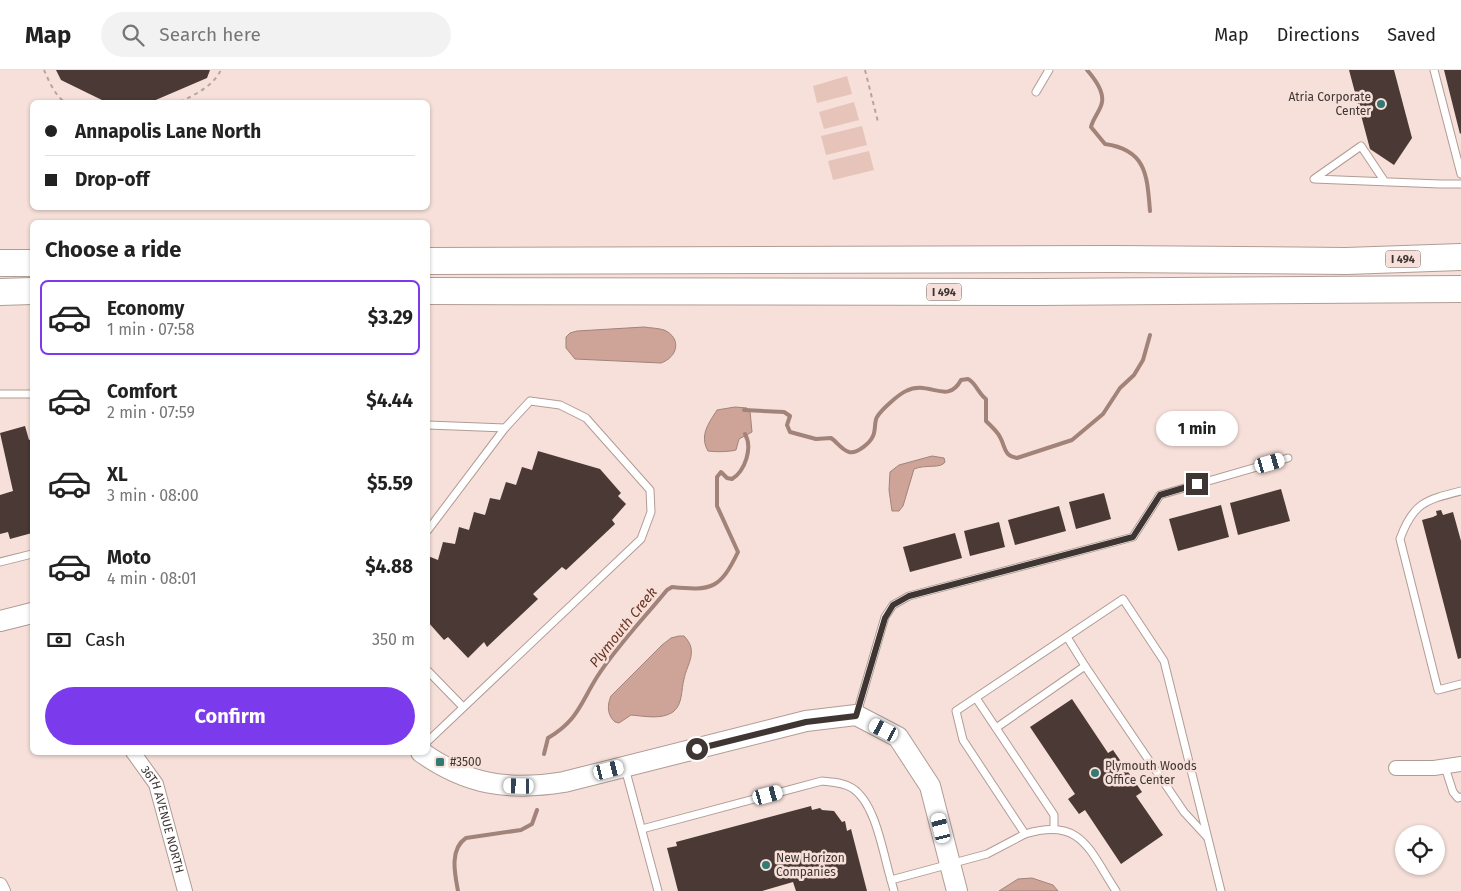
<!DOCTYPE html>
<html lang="en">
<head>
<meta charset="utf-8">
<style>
	:root { --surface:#fff; --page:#f2f2f2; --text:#222; --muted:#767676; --line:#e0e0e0; --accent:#7c3aed }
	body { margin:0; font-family:"Fira Sans",sans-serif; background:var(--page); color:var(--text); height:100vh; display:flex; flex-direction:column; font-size:19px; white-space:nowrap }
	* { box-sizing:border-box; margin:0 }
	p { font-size:16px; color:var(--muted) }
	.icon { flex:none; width:28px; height:28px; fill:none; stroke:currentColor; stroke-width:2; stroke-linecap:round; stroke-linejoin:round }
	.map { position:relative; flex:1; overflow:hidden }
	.side { position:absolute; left:30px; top:150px; width:400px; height:535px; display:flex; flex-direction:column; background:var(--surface); border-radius:8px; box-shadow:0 1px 4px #0004 }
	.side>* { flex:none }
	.guide { position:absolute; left:30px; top:30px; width:400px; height:110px; border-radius:8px; box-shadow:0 1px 4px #0004; display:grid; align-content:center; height:110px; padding:0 15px; background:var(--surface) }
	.buttons { position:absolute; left:1395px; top:755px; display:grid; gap:10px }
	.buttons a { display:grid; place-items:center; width:50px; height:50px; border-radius:50%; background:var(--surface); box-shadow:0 1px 4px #0004; font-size:25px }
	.end { position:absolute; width:22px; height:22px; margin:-11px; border:6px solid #3f3634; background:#fff; box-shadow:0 0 0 2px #fff }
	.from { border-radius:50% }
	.bubble { position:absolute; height:35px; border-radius:18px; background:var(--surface); box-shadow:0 1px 4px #0004; font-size:16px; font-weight:700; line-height:35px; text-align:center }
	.car { position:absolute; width:15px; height:30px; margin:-15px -8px; border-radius:6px; box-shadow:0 0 4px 1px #0007; background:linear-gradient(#fff 24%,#345 0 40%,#fff 0 76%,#345 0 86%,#fff 0) }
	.guide b { display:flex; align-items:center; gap:18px; height:48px; font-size:19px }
	.guide b+b { border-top:1px solid var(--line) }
	.guide i { width:12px; height:12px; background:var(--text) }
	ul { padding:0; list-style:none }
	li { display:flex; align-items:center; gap:15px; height:75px; margin:0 10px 8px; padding:0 5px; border:2px solid transparent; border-radius:8px }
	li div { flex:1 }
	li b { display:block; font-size:19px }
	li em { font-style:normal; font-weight:700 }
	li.current { border-color:var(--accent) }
	li>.icon { width:45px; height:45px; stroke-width:1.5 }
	h2 { padding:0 15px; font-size:22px; line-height:60px }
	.pay { display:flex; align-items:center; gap:12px; height:55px; padding:0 15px; font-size:19px }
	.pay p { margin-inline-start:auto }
	.cta { display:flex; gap:10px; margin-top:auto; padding:10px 15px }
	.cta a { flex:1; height:58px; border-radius:30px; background:var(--accent); color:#fff; font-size:20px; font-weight:700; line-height:58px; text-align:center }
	header { display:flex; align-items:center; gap:30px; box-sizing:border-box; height:70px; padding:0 25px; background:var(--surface); border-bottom:1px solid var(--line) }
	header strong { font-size:24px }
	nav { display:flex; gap:28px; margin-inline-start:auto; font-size:18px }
	.search { width:350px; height:45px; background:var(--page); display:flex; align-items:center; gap:12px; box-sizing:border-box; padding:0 18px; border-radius:28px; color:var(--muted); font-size:19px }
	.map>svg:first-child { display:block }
</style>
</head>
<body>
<header>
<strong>Map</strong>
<div class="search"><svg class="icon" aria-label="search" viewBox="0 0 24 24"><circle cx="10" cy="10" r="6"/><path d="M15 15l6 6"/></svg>Search here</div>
<nav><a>Map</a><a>Directions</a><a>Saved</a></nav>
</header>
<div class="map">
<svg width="1461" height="821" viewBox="0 0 1461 821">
	<rect width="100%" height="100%" fill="#f6e0d9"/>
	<g fill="#e6c4ba">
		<polygon points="847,6 852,24 817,33 813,16"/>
		<polygon points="854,32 859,50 824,59 819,42"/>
		<polygon points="862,56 867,75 826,85 821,66"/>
		<polygon points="869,81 874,100 833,110 828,91"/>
	</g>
	<g fill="#cda497" stroke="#a28379">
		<path d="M644,257C650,258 658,258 664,260C682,268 678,287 661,293L575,289L566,278V267L570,263L577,261Z"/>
		<path d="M735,337L747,338L750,341L752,362L739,369L736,380C729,382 714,382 708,381C699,365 709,353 717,340Z"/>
		<path d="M932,386L944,388L945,392C941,399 926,394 914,399L903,436L899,441H892L889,420L890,402L899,395Z"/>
		<path d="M679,566H684C699,581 687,594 684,609C681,620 683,634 673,642C661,650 644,646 631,645L619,653L615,652C607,645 607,635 611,626L662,575L671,568Z"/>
		<polygon points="1032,808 1053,815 1058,821 999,821 1018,809"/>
	</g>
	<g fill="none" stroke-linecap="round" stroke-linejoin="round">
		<g stroke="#a28379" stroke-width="4">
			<path d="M1087,0C1094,8 1104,21 1102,32C1101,40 1093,48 1091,57L1105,74C1147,80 1147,106 1150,141"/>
			<path d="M744,340L784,342L790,346L787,355L790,362L816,369L831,368C837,372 842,380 849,382C857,384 870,373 873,366C876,360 874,352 877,347C881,340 899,324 906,321C929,309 947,336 961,310L968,309C976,313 978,323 986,329V351C991,356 997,361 1000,367C1006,378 1003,385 1017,388L1072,370L1103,344L1120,318L1134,305L1143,290L1150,265"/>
			<path d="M544,684L548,668C578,650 580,634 597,607C616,577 645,547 667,520L672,517C712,521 720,519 738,482L717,436V407L721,402L727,408L732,409C745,401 753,378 745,364"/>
			<path d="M458,821C455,805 449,779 466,768L521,760L532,754L537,740"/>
		</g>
	</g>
	<g fill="#4a3934">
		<polygon points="56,0 210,0 207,8 151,32 106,32 61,10"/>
		<polygon points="1349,0 1394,0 1412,68 1394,95 1370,79"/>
		<polygon points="1444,0 1461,0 1461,63 1460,64"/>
		<polygon points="25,356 29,370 32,369 32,463 10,469 8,462 0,464 0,425 13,421 0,363"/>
		<polygon points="538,381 600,399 621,423 618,426 626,434 612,450 615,454 566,500 562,497 533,524 538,529 487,577 484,572 468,588 448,567 444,570 428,552 428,486 438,490 443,472 455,474 459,457 469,460 474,442 485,445 490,428 500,430 506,412 516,415 522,397 532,400"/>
		<polygon points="1281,419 1290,451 1238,465 1230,433"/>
		<polygon points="1104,423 1111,449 1076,459 1069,432"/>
		<polygon points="1221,435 1229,467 1178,481 1169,449"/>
		<polygon points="1059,436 1066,461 1015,475 1008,450"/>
		<polygon points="1441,440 1443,445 1453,442 1461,471 1461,588 1458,589 1422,450 1433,447 1437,445 1436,441"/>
		<polygon points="999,452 1005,477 970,486 964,461"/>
		<polygon points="955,463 962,488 910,502 903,477"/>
		<polygon points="1072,629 1108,683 1113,680 1142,722 1136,726 1163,765 1121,794 1085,740 1079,744 1068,729 1075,724 1030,657"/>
		<polygon points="811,736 812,740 820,738 822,740 834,741 842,752 845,751 847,761 851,759 867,821 796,821 793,812 762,821 678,821 667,778 677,776 676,772"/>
	</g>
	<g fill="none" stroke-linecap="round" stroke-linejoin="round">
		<defs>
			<g id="lane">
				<polyline points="1434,0 1461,104"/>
				<polyline points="1036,22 1049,0"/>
				<polyline points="1385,112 1361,76 1314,109 1440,114 1461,114"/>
				<polyline points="0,324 32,324"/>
				<polyline points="428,355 505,358 530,331 560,335 586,348 650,420 651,442 641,469 428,671"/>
				<path d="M1461,421C1425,430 1413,433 1400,469L1438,620L1461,614"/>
				<polyline points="428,460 505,358"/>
				<polyline points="0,492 32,484"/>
				<polyline points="1085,596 1184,742 1207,767"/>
				<polyline points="428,601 463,637"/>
				<polyline points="976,628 1054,745 1054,759"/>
				<polyline points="857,643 885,547 893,535 909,526 1133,467 1160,425 1288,388"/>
				<polyline points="996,658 1085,596 1067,567"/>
				<polyline points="1445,697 1453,722 1458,728 1461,727"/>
				<polyline points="625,698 658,821"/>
				<path d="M642,759L822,711C832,712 843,712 852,718C876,733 883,784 891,810"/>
				<path d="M1025,764C1082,747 1089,780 1116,821"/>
				<polyline points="894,821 891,810 987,784 1025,764 963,670 956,641 1123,529 1164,591 1221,821"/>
			</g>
			<g id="street">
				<path id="s1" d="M133,682L156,714L185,821"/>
				<polyline points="1396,698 1434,698 1461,694"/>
				<polyline points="0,815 3,821"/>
			</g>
			<g id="secondary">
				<polyline points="0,551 32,543"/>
				<path d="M421,682C467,715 509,721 564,712L806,651L856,645L898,667L930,716L957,821"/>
			</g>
			<g id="highway">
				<polyline points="428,191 1114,189 1346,191 1461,187"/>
				<polyline points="0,193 32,193"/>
				<polyline points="428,221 1039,222 1461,219"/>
				<polyline points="0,222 32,221"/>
			</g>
		</defs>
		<use href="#lane" stroke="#b19c95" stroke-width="9"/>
		<use href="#street" stroke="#b19c95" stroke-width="16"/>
		<use href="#secondary" stroke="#b19c95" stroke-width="22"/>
		<use href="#highway" stroke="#b19c95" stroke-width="28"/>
		<g stroke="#b5a49f" stroke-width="2" stroke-dasharray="4 4" stroke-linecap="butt">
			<path d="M44,0C49,11 55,26 65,32"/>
			<polyline points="865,0 878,52"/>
			<path d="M180,32C196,24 212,17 221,0"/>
		</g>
		<use href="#lane" stroke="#fff" stroke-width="7"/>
		<use href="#street" stroke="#fff" stroke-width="14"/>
		<use href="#secondary" stroke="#fff" stroke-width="20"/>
		<use href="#highway" stroke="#fff" stroke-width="26"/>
	</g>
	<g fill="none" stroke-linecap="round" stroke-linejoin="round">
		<polyline stroke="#3f3634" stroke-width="6" points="697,679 806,652 856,646 885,548 893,535 909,526 1133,467 1160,425 1197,414"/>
	</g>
	<g fill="#327a74" stroke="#f6e0d9" stroke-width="2">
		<circle cx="1381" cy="34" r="5"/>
		<rect x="435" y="687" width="10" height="10" rx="2.5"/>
		<circle cx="1095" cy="703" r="5"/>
		<circle cx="766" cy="795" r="5"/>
	</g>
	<g text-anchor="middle" stroke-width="5" stroke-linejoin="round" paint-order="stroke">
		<g fill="#f6e0d9" stroke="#766966" stroke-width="1">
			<rect x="1385.5" y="180.5" width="35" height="17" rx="4"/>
			<rect x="926.5" y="213.5" width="35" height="17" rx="4"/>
		</g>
		<g font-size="11" font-weight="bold" fill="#3f3634">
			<text x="1403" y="193">I 494</text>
			<text x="944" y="226">I 494</text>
		</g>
		<g font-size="12" fill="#3f3634" stroke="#f6e0d9" text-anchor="start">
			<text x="1371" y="31" text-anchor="end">Atria Corporate<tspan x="1371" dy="14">Center</tspan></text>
			<text x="450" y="696">#3500</text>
			<text x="1105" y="700">Plymouth Woods<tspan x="1105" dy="14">Office Center</tspan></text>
			<text x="776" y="792">New Horizon<tspan x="776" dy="14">Companies</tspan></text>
		</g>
		<g font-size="12" fill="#3f3634" stroke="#f6e0d9">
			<text dy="4" stroke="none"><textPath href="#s1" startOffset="75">36TH AVENUE NORTH</textPath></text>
		</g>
		<g font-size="14" font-style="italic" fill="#6a3423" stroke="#f6e0d9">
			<text transform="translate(623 557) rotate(-51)" y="5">Plymouth Creek</text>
		</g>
	</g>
</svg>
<div class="buttons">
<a><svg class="icon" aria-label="locate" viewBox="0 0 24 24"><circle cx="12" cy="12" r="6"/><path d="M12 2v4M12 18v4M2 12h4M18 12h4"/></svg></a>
</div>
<i class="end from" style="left:697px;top:679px"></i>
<i class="end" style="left:1197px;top:414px"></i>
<div class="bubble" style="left:1156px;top:341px;width:82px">1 min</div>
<i class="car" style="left:1270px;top:393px;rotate:74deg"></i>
<i class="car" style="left:884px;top:660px;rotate:297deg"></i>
<i class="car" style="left:609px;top:700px;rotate:76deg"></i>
<i class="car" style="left:519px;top:716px;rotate:271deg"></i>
<i class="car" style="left:768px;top:725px;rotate:75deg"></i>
<i class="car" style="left:941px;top:758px;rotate:346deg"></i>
<div class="guide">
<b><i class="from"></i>Annapolis Lane North</b>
<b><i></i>Drop-off</b>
</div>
<section class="side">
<h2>Choose a ride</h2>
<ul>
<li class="current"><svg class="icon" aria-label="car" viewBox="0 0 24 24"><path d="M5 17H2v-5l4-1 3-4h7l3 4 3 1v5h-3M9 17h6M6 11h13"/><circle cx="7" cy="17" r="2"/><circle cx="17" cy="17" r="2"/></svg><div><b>Economy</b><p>1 min · 07:58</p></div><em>$3.29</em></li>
<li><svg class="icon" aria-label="car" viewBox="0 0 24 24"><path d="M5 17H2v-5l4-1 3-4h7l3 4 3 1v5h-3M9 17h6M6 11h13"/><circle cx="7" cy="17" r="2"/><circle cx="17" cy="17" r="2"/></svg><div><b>Comfort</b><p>2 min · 07:59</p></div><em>$4.44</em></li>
<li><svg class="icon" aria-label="car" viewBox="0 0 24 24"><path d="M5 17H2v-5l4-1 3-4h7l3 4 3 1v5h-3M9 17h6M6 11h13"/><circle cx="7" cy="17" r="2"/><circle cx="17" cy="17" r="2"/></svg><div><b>XL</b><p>3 min · 08:00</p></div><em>$5.59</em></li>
<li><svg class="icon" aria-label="car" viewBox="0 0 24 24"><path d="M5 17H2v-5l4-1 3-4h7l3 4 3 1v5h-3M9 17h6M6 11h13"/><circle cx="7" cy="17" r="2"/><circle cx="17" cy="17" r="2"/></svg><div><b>Moto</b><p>4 min · 08:01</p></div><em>$4.88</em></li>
</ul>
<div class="pay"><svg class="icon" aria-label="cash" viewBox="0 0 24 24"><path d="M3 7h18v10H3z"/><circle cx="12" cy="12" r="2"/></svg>Cash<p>350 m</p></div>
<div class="cta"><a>Confirm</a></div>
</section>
</div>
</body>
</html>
